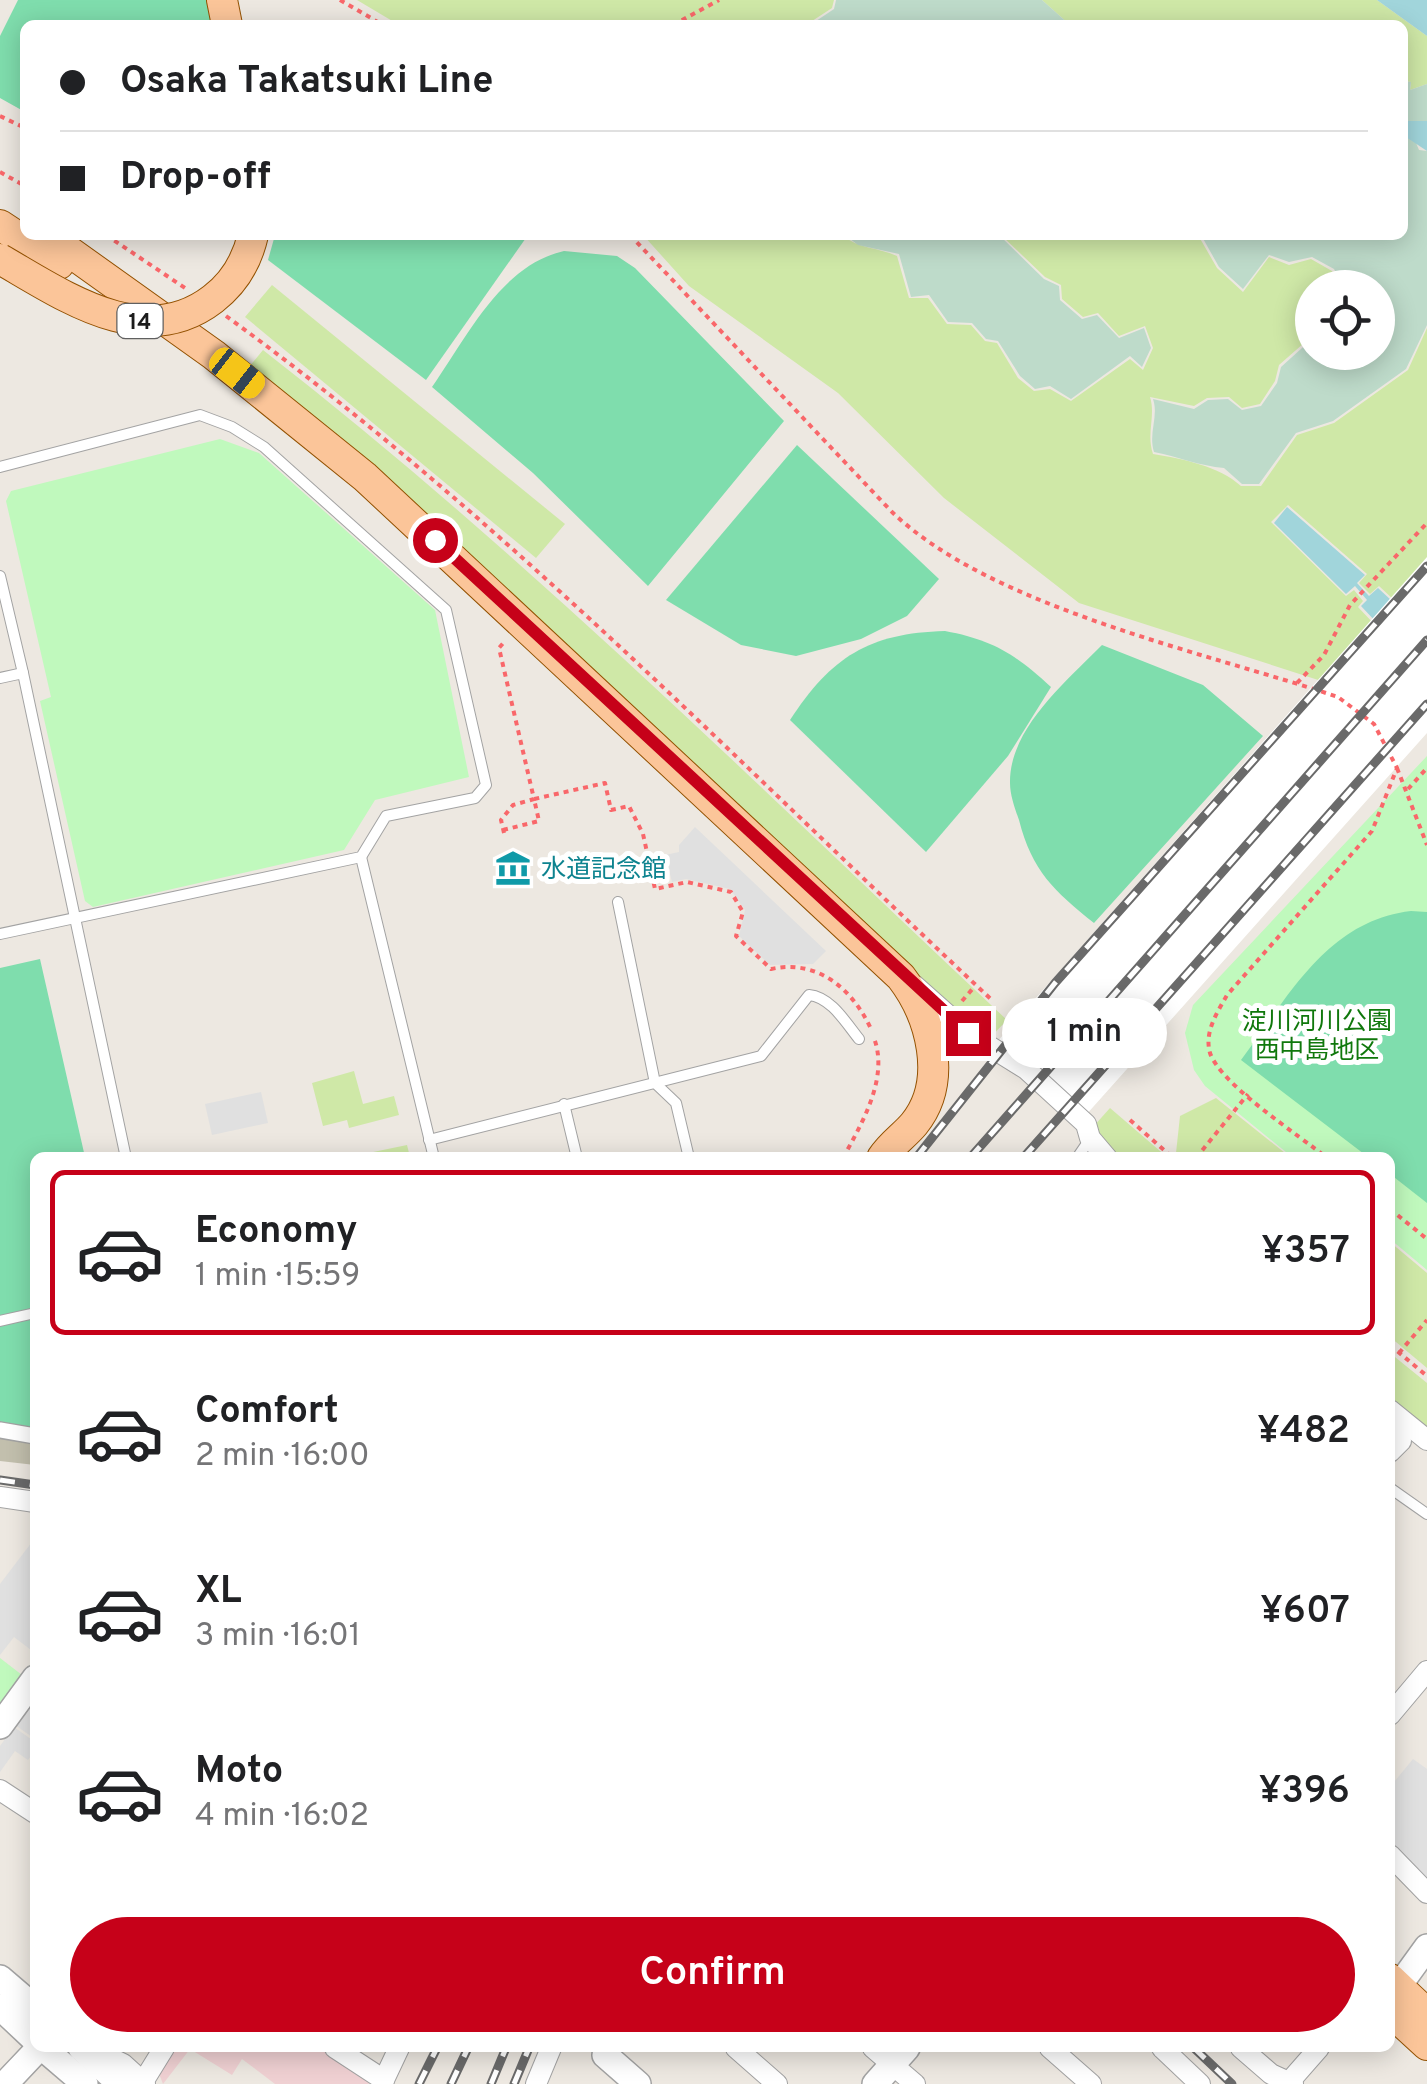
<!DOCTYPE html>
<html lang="en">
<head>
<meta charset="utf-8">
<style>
	:root { --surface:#fff; --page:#f2f2f2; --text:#202124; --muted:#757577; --line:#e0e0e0; --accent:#c60119 }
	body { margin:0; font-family:Overpass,"Noto Sans JP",sans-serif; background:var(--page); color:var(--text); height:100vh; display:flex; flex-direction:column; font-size:38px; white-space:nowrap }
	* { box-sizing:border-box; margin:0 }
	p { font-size:32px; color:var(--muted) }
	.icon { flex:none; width:55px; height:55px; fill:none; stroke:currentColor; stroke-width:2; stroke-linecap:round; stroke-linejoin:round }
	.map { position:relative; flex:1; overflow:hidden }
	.side { position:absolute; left:30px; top:1152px; width:1365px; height:900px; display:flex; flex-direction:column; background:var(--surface); border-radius:15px; box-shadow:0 5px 25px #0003 }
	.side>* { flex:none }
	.banner { position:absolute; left:20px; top:20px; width:1388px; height:220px; border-radius:15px; box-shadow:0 5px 25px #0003; display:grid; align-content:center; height:220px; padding:0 40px; background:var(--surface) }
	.buttons { position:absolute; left:1295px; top:270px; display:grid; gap:20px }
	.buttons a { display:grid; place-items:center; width:100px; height:100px; border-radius:50%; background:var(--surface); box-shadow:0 5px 25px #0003; font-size:50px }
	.end { position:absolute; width:45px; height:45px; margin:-22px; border:12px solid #c60119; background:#fff; box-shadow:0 0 0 5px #fff }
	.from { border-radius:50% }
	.bubble { position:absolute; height:70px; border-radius:35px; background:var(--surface); box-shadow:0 5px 25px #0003; font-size:32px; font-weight:600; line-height:70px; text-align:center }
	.car { position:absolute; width:30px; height:60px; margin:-30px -15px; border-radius:12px; box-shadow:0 0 8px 2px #0007; background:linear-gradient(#f5c518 24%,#345 0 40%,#f5c518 0 76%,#345 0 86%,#f5c518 0) }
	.banner b { display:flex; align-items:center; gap:35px; height:95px; font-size:38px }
	.banner b+b { border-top:2px solid var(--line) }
	.banner i { width:25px; height:25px; background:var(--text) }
	ul { padding:18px 0 0; list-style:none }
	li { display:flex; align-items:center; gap:30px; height:165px; margin:0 20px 15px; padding:0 20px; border:5px solid transparent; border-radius:15px }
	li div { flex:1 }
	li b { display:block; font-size:38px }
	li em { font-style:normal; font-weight:600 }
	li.current { border-color:var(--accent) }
	li>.icon { width:90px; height:90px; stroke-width:1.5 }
	.cta { display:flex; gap:20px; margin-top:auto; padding:20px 40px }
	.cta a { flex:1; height:115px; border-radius:60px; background:var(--accent); color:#fff; font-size:40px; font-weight:600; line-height:115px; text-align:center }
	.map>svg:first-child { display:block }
</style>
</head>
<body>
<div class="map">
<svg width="1427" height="2084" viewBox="0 0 1427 2084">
	<rect width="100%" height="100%" fill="#ede8e1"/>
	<polygon fill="#efd0d2" points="172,2048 324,2048 367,2076 369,2084 275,2084 242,2059 232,2075 190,2049 163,2084 158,2071"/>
	<polygon fill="#c2bfad" points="0,1435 35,1441 35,1465 0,1461"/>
	<g fill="#cfe8a7">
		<polygon points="357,0 834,0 832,8 806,25 399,25"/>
		<polygon points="1042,0 1377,0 1427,36 1427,84 1410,90 1411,82 1403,81 1402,25 1070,25"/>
		<path d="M643,235H842C859,249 877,247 897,256L909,298H928L947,324L971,325L985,341L997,343L1018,378L1034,391L1050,389L1071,401L1130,359L1143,370L1153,348L1145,326L1119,336L1098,313L1083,317L1062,299L1061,285L1045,277L1001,235H1198L1217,268L1243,292L1269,257L1289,265L1311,259L1332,271L1340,287L1312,288V336L1279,365L1275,381L1260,404L1242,408L1229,397L1207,398L1194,406L1150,397C1156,416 1146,433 1153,454C1183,459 1219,466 1241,486H1261L1297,435L1334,423L1408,370L1427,328V631L1379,586L1370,594L1359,583L1367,574L1288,505L1271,522L1346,596L1354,590L1363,601L1358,607L1427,680V715L1079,603L944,498L838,393L689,286Z"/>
		<polygon points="272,285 565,524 536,558 245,317"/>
		<path d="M263,350C527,555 764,792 1007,1020L988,1040L249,367Z"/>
		<polygon points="354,1071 363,1104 394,1096 399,1115 349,1128 347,1120 323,1126 312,1083"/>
		<polygon points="1216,1098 1290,1157 1181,1157 1176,1153 1180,1116"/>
		<polygon points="1110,1108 1167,1157 1118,1157 1093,1127"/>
		<polygon points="407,1145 410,1157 349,1157"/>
		<polygon points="1390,1242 1427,1273 1427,1368 1390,1337"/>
		<polygon points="1390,1353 1427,1383 1427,1432 1390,1401"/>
	</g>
	<g fill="#bedbca">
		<polygon points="836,0 1042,0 1070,25 810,25 834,9"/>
		<path d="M1403,81L1411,82L1410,90L1427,84V121H1407L1419,150L1427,151V325L1406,369L1333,421L1296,433L1259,484H1242L1224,468C1200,466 1179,457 1154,452C1148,433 1159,417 1153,399L1194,409L1208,400L1228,399L1242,410L1261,406L1277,383L1281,367L1312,339V352H1378V288L1343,287L1334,269L1312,257L1289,262L1269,255L1243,289L1219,267L1201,235H1402Z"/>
		<polygon points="845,235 999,235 1044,279 1059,286 1060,300 1082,319 1097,315 1119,338 1144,328 1151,348 1142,367 1130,356 1071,399 1050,386 1035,389 1020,376 998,341 986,339 972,323 948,322 929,295 911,297 899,254 858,245"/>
	</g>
	<g fill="#c0f9bd">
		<polygon points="220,439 259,453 435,610 469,777 375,800 344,850 93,907 85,901 40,701 51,697 6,501 11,491"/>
		<polygon points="1427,756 1427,1270 1390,1239 1390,1158 1292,1157 1205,1086 1194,1070 1185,1033 1193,1005"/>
		<polygon points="0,1658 22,1675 0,1707"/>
	</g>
	<g fill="#7fddad">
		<polygon points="18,0 212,0 213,25 25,25 25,112 0,98 0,36"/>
		<polygon points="275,235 528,235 426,380 268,260"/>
		<path d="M564,251L617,256L635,268L784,421L648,586L533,473L432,387C467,337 501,265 564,251Z"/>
		<polygon points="797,445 939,579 907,616 861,639 796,656 741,645 666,600"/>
		<path d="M945,631C993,640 1015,654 1051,687L1008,756L926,852L790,720C831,657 869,633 945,631Z"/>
		<path d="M1102,645L1203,685L1263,736L1094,923C1054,891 1032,871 1019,820C1015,809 1010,795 1010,783C1009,728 1068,680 1102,645Z"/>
		<path d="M1411,911L1427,912V1203L1390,1174V1158L1368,1157L1241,1060C1288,998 1326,921 1411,911Z"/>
		<polygon points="40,959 85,1157 35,1158 35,1430 0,1425 0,968"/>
	</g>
	<g fill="#e0e0e0">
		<polygon points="695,827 826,951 813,964 770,965 739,936 745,910 730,889 686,879 672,882 665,855 679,852 679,845"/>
		<polygon points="261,1092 268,1123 212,1135 205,1104"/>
		<polygon points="35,1538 35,1653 14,1637 0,1655 0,1584"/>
		<polygon points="35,1697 35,1739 15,1725"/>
		<polygon points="14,1727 35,1742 35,1750 28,1760 15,1751 0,1772 0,1746"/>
		<polygon points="1413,1759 1427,1769 1427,1885 1390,1847 1390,1787"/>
	</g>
	<g fill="#a1d5db">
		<polygon points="1377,0 1427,0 1427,36"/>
		<polygon points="1407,121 1427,121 1427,151 1403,135"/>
		<polygon points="1287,507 1365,575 1357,583 1369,596 1378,588 1420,627 1427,676 1361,606 1367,600 1355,586 1346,594 1274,523"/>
	</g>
	<polygon fill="#fff" points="1427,557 1427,733 1077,1125 1032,1083 988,1052"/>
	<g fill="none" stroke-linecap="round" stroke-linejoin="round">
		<defs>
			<g id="service">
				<polyline points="0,467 200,415 232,427 264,447 446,610 486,785 475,798 386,816 361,857 0,934"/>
				<polyline points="0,576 23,673"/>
				<polyline points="0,678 23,673 126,1158"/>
				<polyline points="361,857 434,1158"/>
				<polyline points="618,902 655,1083 676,1103 689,1158"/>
				<polyline points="564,1104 577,1158"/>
				<path d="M429,1140L761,1056L809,995C831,997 846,1023 859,1039"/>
				<polyline points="1077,1158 1090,1139"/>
				<polyline points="0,1321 35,1313"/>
				<polyline points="1390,1488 1427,1514"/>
			</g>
			<polyline id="pedestrian" points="0,1430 35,1436"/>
			<g id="minor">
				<polyline points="914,985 968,1033 1026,1069 1086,1124 1090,1138 1107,1158"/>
				<polyline points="1390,1410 1427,1440"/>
				<polyline points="1390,1431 1401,1441 1390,1452"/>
				<polyline points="0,1497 35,1502"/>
				<polyline points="1390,1715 1427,1671"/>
				<polyline points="0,1790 35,1813"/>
				<polyline points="1390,1855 1427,1893"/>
				<polyline points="90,2048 123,2064 145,2084"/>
				<polyline points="335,2048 384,2080"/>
				<polyline points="736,2048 777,2084"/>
				<polyline points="873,2048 915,2084"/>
				<polyline points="1050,2048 1091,2084"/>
				<polyline points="1162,2048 1200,2084"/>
				<polyline points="1241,2048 1271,2074 1293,2084"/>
				<polyline points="1290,2081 1319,2048"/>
				<polyline points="143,2082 164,2048"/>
				<polyline points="382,2084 399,2048"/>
				<polyline points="536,2084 551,2048"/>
			</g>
			<g id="tertiary">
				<polyline points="0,1726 35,1678"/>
				<polyline points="0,1978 35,2008"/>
				<polyline points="1398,1987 1427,1947"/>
				<polyline points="0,2007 35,2040"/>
				<polyline points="43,2048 85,2084"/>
				<polyline points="81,2048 120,2084"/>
				<polyline points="605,2055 638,2084"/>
				<polyline points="5,2084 39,2048"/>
				<polyline points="875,2084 907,2048"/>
			</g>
			<g id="primary">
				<polyline points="222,0 227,25"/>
				<polyline points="0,225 59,264"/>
				<path d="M46,235L214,355L365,477L901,977C931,1016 949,1081 914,1124C904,1136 891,1144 882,1158"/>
				<polyline points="1390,1979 1427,2014"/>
				<polyline points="1390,2011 1427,2045"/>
			</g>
		</defs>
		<use href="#service" stroke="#a3a3a3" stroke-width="12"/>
		<use href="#pedestrian" stroke="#a3a3a3" stroke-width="18"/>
		<use href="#minor" stroke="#a3a3a3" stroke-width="22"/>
		<use href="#tertiary" stroke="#a3a3a3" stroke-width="28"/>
		<use href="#primary" stroke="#935101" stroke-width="32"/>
		<g stroke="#f9676a" stroke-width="4" stroke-dasharray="5 5" stroke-linecap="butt">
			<polyline points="340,0 383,25"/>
			<polyline points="673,25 719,0"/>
			<polyline points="0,116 25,128"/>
			<polyline points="0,172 25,186"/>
			<polyline points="106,235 185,288"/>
			<path d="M630,235L892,512C992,608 1205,652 1338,697L1374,724L1397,768L1372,831L1227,995C1217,1013 1204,1032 1210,1053C1221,1085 1299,1135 1327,1158"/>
			<path d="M226,316C504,518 743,768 993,1001"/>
			<polyline points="1297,683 1324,655 1350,605 1427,523"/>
			<polyline points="1397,768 1427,845"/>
			<polyline points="1408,789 1427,768"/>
			<path d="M503,830L539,821L534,799L605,783L611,810L629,806L643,834L655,889L687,882L731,892L743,912L736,936L771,969C817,959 852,988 871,1029"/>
			<polyline points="504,833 501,820 513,805 534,799 499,648 505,641"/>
			<polyline points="962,1001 975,986"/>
			<polyline points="1130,1120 1173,1158"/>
			<path d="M843,1158C862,1123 889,1078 874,1038"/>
			<polyline points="1196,1158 1248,1094"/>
			<polyline points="1390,1209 1427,1239"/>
			<polyline points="1390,1345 1427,1376"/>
			<polyline points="1399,1353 1427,1320"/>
		</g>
		<use href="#service" stroke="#fff" stroke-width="10"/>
		<use href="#pedestrian" stroke="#fff" stroke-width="15"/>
		<use href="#minor" stroke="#fff" stroke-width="20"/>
		<use href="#tertiary" stroke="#fff" stroke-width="25"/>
		<use href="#primary" stroke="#fbc599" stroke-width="30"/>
		<defs>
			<g id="rail">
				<polyline points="916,1158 1055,983 1427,566"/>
				<polyline points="970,1158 1427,640"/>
				<polyline points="1023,1158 1427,704"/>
				<polyline points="0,1480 35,1485"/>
				<polyline points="1194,2048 1232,2084"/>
				<polyline points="419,2084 437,2048"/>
				<polyline points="451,2084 468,2048"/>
				<polyline points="491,2084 506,2048"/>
				<polyline points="514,2084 529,2048"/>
			</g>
		</defs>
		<use href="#rail" stroke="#6a6a6a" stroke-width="9"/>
		<use href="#rail" stroke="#fff" stroke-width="5" stroke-dasharray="15" stroke-linecap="butt"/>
		<defs>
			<path id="primary-bridge" d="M0,259C63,295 143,353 213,299C234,283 247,261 253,235"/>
		</defs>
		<use href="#primary-bridge" stroke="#935101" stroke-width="32" stroke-linecap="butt"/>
		<use href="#primary-bridge" stroke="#fbc599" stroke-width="30"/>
	</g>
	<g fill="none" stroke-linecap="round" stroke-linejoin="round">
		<polyline stroke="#c60119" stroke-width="12" points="435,540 968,1033"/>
	</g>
	<defs>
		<symbol id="museum-bare" viewBox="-9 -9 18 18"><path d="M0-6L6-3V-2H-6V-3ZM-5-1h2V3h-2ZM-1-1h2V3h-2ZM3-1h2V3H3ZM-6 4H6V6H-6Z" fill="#0f9aa8" stroke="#fff" stroke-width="2.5" paint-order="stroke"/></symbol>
	</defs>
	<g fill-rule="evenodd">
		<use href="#museum-bare" x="488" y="843" width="50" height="50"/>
	</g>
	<g text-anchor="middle" stroke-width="10" stroke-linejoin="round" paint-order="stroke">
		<rect fill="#fff" stroke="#606060" stroke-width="2.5" x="117.5" y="304" width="45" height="34" rx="8"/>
		<g font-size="22" font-weight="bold" fill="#1c1c1c">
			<text x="140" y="329">14</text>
		</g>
		<g font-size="25" fill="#0d838f" stroke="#fff" text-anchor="start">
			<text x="541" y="877">水道記念館</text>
		</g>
		<g font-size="25" fill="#10780c" stroke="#fff">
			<text x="1317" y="1029">淀川河川公園<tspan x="1317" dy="29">西中島地区</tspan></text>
		</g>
	</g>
</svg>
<div class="buttons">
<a><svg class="icon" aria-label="locate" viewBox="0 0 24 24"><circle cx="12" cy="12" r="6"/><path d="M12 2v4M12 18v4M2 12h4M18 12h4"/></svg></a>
</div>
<i class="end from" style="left:435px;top:540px"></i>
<i class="end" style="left:968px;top:1033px"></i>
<div class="bubble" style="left:1002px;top:998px;width:165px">1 min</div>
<i class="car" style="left:237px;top:373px;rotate:128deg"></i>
<div class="banner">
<b><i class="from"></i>Osaka Takatsuki Line</b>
<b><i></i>Drop-off</b>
</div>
<section class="side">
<ul>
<li class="current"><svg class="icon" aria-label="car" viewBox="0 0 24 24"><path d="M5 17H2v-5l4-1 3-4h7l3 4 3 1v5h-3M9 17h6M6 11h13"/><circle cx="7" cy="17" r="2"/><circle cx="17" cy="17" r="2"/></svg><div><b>Economy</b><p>1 min · 15:59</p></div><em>¥357</em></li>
<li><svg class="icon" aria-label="car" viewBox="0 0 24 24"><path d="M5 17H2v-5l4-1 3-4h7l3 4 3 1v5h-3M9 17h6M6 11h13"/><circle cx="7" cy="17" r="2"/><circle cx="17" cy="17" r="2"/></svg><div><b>Comfort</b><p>2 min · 16:00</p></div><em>¥482</em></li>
<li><svg class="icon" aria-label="car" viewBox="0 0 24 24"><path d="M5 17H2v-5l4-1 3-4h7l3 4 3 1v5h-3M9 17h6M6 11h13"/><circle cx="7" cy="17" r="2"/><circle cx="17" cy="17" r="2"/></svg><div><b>XL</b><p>3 min · 16:01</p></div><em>¥607</em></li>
<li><svg class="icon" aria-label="car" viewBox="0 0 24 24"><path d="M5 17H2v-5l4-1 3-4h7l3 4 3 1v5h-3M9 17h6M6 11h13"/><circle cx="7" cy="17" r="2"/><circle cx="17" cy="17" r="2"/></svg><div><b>Moto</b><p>4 min · 16:02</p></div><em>¥396</em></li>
</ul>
<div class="cta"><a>Confirm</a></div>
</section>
</div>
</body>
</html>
